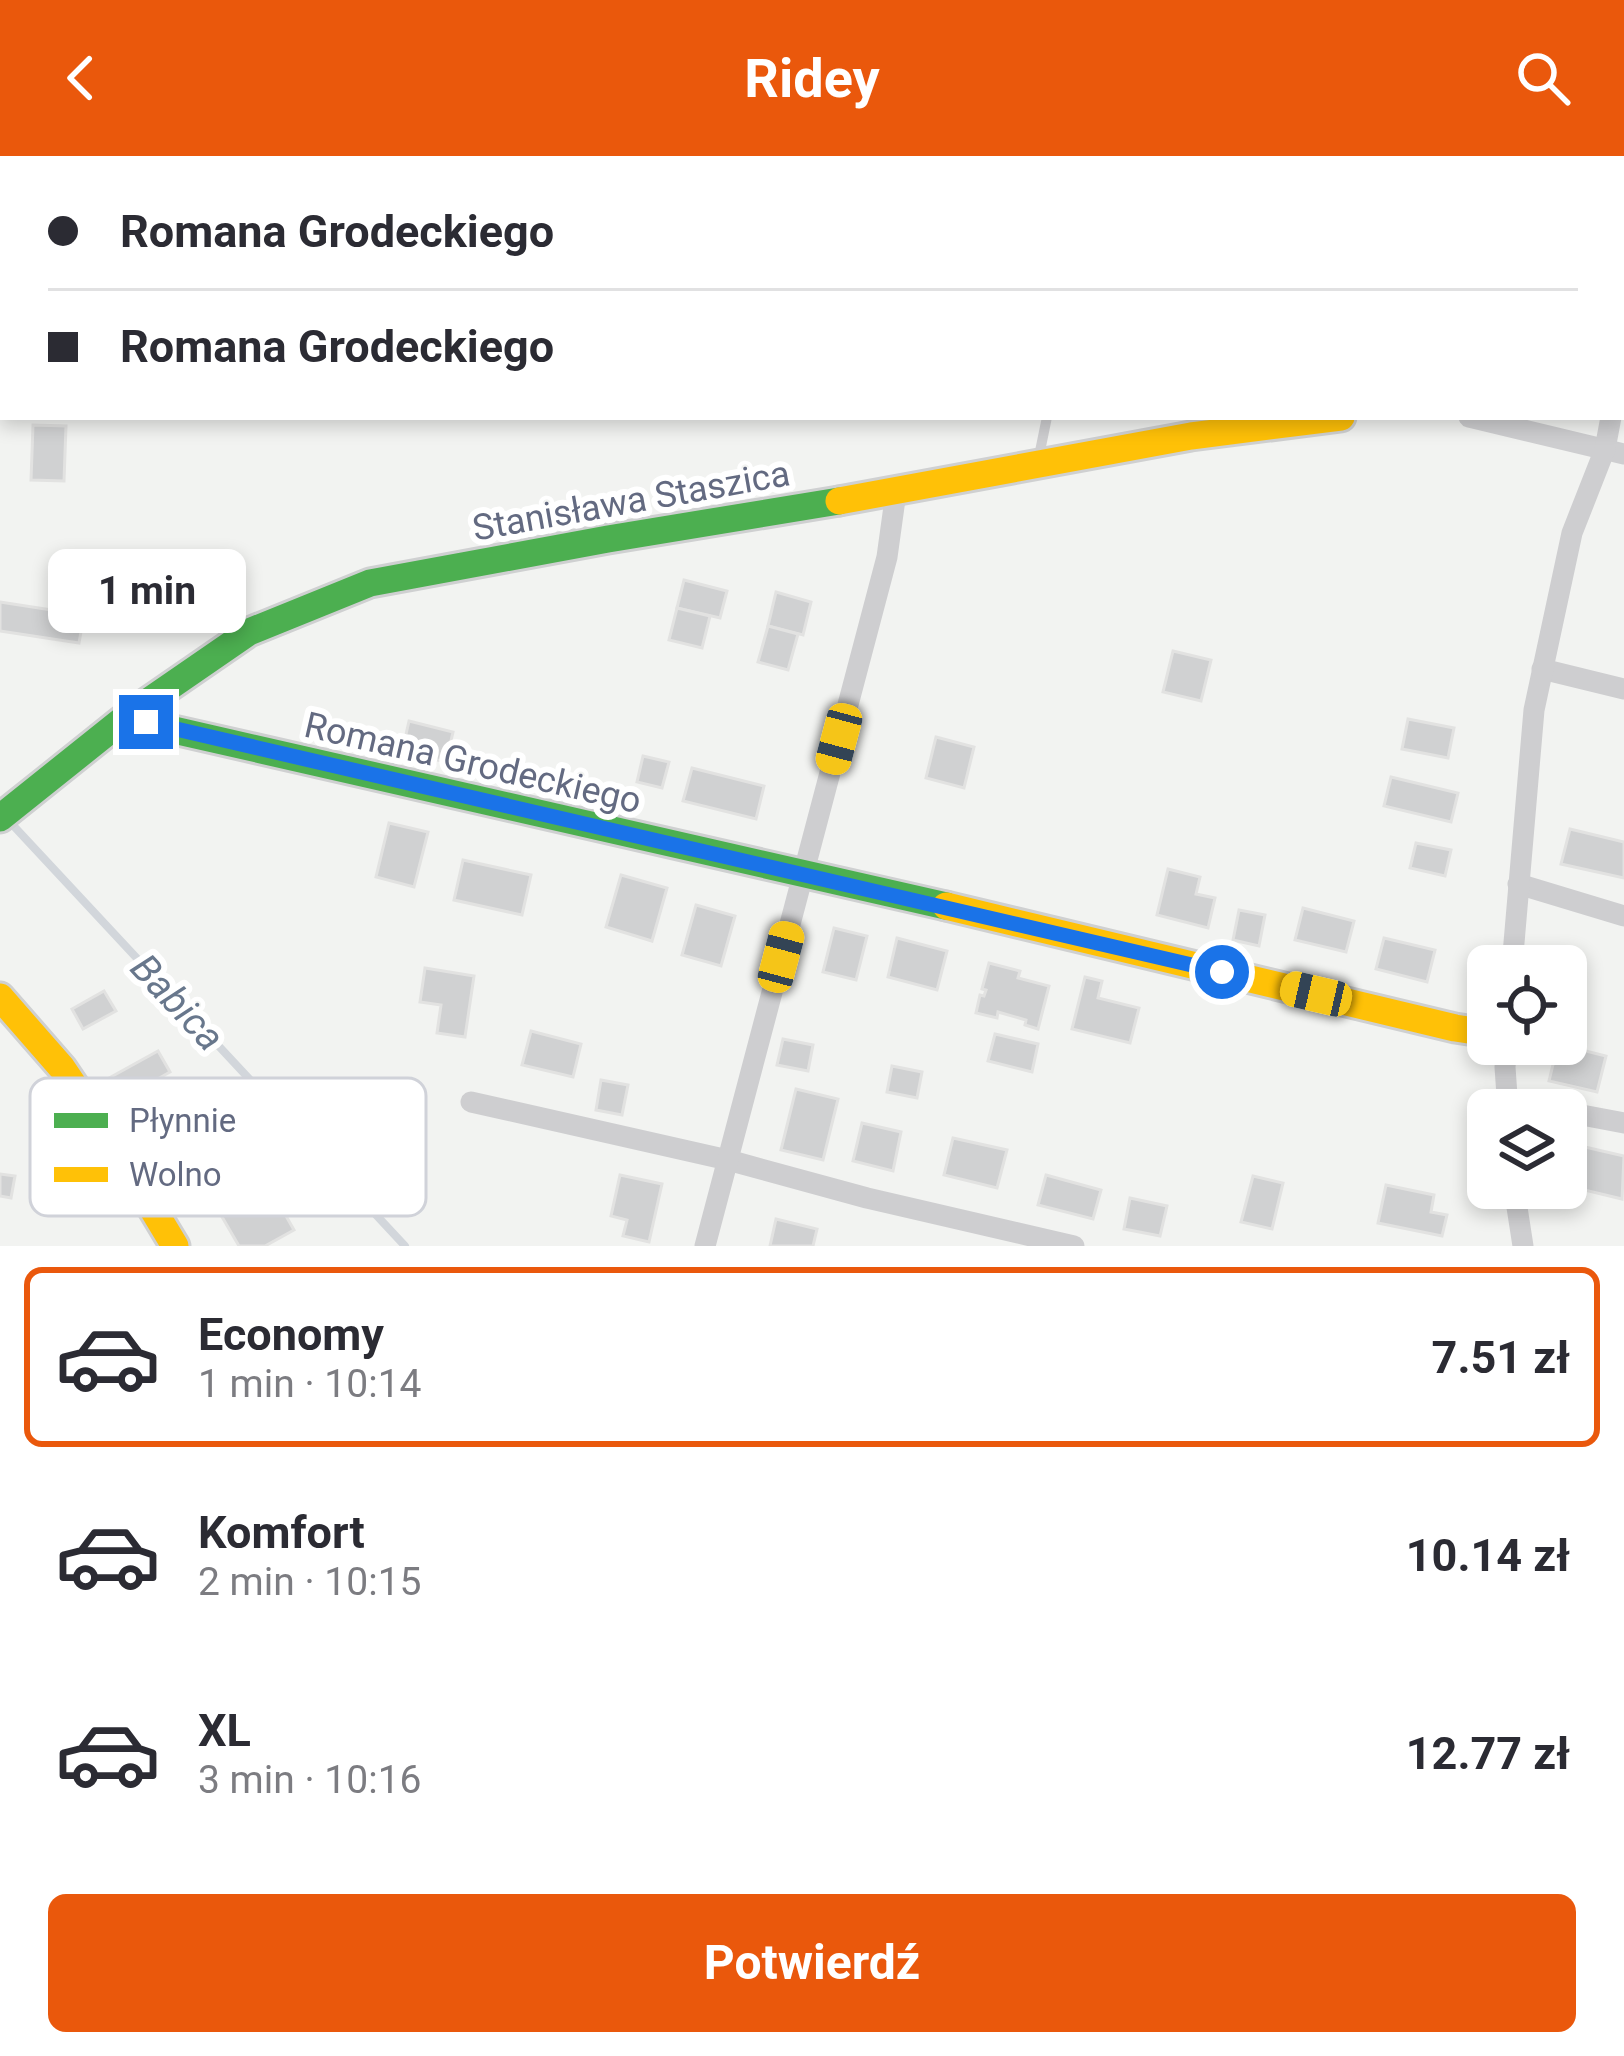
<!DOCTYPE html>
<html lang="pl">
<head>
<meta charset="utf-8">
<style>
	:root { --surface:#fff; --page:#f7f7f7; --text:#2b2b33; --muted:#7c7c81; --line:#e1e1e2; --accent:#ea580c }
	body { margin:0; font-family:Roboto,sans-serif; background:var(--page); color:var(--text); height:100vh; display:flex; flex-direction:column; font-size:45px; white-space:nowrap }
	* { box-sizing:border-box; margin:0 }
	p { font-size:39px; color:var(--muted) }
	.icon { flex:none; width:66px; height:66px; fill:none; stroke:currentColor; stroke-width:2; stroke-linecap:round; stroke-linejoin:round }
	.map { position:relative; height:1090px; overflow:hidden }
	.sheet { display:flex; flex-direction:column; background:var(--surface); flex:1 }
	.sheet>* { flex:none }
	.guide { position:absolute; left:0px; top:0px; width:1626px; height:264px; box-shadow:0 6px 18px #0003; display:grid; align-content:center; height:264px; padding:0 48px; background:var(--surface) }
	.buttons { position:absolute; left:1467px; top:789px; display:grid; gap:24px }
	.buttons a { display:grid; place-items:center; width:120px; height:120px; border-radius:18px; background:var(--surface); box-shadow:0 6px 18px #0003; font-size:60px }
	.end { position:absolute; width:54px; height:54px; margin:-27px; border:15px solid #1a73e8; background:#fff; box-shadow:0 0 0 6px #fff }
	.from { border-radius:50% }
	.bubble { position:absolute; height:84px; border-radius:18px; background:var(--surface); box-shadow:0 6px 18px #0003; font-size:39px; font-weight:700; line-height:84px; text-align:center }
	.car { position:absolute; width:36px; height:72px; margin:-36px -18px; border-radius:15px; box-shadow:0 0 9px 3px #0007; background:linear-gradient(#f5c518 24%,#345 0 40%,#f5c518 0 76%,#345 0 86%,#f5c518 0) }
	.guide b { display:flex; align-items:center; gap:42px; height:114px; font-size:45px }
	.guide b+b { border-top:3px solid var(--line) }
	.guide i { width:30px; height:30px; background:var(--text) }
	ul { padding:21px 0 0; list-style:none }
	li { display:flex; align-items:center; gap:36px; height:180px; margin:0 24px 18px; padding:0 24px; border:6px solid transparent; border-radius:18px }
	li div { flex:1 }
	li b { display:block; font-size:45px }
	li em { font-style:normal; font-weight:700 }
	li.selected { border-color:var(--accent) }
	li>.icon { width:108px; height:108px; stroke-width:1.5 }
	.action { display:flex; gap:24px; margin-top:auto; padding:24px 48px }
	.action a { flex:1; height:138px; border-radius:18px; background:var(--accent); color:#fff; font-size:48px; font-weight:700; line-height:138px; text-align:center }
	header { display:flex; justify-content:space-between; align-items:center; height:156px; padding:0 48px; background:var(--accent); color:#fff; font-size:54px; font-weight:700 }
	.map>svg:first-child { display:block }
</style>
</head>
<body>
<header><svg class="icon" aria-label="back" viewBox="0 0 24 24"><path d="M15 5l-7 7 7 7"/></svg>Ridey<svg class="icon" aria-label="search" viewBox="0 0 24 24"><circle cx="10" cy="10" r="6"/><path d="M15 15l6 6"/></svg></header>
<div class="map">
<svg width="1624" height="1090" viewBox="0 0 1624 1090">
	<rect width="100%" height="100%" fill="#f2f3f1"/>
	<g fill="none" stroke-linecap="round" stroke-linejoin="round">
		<polyline stroke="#d2d6db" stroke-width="8" points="9,665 405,1090"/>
	</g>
	<g fill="#d0d1d2" stroke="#e2e2e1" stroke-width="3">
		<polygon points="33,269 66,270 64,325 31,324"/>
		<polygon points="684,424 727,435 720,462 677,452"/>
		<polygon points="776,436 811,446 803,479 768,470"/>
		<polygon points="0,446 84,459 79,487 0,475"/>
		<polygon points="677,452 710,460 702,492 669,484"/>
		<polygon points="768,470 798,478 788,514 758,506"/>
		<polygon points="1173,495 1211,504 1201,545 1163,536"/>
		<polygon points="1408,563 1454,572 1448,602 1402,593"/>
		<polygon points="409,565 453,576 446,606 402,596"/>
		<polygon points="936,581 974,591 964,632 926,622"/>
		<polygon points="643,600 669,606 662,632 637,626"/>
		<polygon points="692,612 764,630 756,663 683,645"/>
		<polygon points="1391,621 1458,637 1451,666 1384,650"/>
		<polygon points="389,667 428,676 414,731 376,721"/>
		<polygon points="1570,673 1624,686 1624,722 1561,708"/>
		<polygon points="1416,687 1451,694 1445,720 1410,712"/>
		<polygon points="463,704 531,719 522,759 454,744"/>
		<polygon points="1168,713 1200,721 1196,738 1215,742 1208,772 1157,759"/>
		<polygon points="621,719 667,732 652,785 606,771"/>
		<polygon points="696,749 735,760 721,810 682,799"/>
		<polygon points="1303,752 1354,765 1346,796 1295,784"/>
		<polygon points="1239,754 1265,759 1259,790 1233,784"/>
		<polygon points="834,772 867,780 856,824 823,816"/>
		<polygon points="897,782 947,795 937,834 888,821"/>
		<polygon points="1384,782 1435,794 1427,826 1376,813"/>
		<polygon points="989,807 1020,815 1018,822 1049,830 1038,873 1025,869 1026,864 998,856 997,862 976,857 980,839 984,840 986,834 982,833"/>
		<polygon points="425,812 474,820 465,881 437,877 441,849 420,846"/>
		<polygon points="1085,821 1102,825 1098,842 1139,852 1130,887 1072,873"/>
		<polygon points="104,835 116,855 83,873 72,853"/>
		<polygon points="531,875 581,888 573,921 522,909"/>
		<polygon points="995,878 1038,888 1032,916 988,905"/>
		<polygon points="783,883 813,889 808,915 777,909"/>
		<polygon points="1558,888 1606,900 1597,936 1549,925"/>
		<polygon points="158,895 170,916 154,925 165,946 132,965 109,922"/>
		<polygon points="892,910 922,916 917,942 887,936"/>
		<polygon points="601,924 628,929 622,959 596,954"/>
		<polygon points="796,933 838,943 823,1004 781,994"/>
		<polygon points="862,967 901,976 893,1015 853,1005"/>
		<polygon points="953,982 1007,994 997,1032 944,1019"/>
		<polygon points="1585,991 1624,1000 1622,1043 1576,1032"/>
		<polygon points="0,1018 15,1020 11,1042 0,1040"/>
		<polygon points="620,1019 662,1028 649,1086 623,1080 627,1064 611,1060"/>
		<polygon points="1046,1019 1101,1034 1093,1063 1038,1049"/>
		<polygon points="1253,1020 1283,1027 1272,1073 1241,1066"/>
		<polygon points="236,1028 245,1044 269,1030 294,1074 265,1090 239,1090 211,1042"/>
		<polygon points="1386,1029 1434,1039 1431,1056 1447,1059 1442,1080 1378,1067"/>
		<polygon points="1130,1042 1167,1050 1160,1080 1124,1073"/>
		<polygon points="776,1063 817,1073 813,1090 770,1090"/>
	</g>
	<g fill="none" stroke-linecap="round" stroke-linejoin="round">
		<defs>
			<g id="fast">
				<polyline points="130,558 165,572 946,750"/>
				<polyline points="0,662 130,558 249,476 370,427 608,383 839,345"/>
			</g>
			<g id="slow">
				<polyline points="839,345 1191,280 1341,261"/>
				<polyline points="946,750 1455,872 1488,877"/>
				<polyline points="0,841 62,912 116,992 175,1090"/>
			</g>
		</defs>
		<use href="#fast" stroke="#cfd0d1" stroke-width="33"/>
		<use href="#slow" stroke="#cfd0d1" stroke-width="33"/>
		<polyline stroke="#ceced0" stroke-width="10" points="1038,305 1047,261"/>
		<g stroke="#ceced0" stroke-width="21">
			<polyline points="1623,197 1624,191"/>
			<polyline points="1469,261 1624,298"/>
			<polyline points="1542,513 1624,533"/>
			<polyline points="1518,728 1624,760"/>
			<polyline points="1512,810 1534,554 1572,377 1605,293 1611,261"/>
			<polyline points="1507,888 1505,911 1508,954"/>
			<polyline points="471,946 728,1004 867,1042 1074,1090"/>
			<polyline points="1507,948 1553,954"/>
			<polyline points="1566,956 1624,967"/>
			<polyline points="1514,1032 1523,1090"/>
			<polyline points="705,1090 887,401 896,336"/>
		</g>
		<use href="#fast" stroke="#4caf50" stroke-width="27"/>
		<use href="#slow" stroke="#ffc107" stroke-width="27"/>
	</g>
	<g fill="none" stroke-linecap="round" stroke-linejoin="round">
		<polyline stroke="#1a73e8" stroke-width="15" points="146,566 1222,816"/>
	</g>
	<g text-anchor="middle" stroke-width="12" stroke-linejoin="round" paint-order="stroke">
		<g font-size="36" fill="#636a81" stroke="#fff">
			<text transform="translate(631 344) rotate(-10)" y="13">Stanisława Staszica</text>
			<text transform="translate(473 606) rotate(13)" y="13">Romana Grodeckiego</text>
		</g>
		<g font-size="39" font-style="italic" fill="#68778c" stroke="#fff">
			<text transform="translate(178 846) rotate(47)" y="14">Babica</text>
		</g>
	</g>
	<rect x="30" y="922" width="396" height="138" rx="18" fill="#fff" stroke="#d0d2d9" stroke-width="3"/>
	<rect x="54" y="957" width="54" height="15" fill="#4caf50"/>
	<rect x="54" y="1011" width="54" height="15" fill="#ffc107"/>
	<g font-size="33" fill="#636a81">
		<text x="129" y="976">Płynnie</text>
		<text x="129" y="1030">Wolno</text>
	</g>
</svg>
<div class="buttons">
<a><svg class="icon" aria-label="locate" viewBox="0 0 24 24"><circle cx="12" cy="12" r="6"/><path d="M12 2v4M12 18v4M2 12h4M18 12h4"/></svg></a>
<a><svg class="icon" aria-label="layers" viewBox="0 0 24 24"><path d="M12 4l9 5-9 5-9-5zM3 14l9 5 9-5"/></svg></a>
</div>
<i class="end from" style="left:1222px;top:816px"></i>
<i class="end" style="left:146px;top:566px"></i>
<div class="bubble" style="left:48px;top:393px;width:198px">1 min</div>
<i class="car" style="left:839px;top:583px;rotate:195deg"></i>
<i class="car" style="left:781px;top:801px;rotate:15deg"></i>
<i class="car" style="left:1316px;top:838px;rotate:283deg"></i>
<div class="guide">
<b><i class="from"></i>Romana Grodeckiego</b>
<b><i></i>Romana Grodeckiego</b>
</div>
</div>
<section class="sheet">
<ul>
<li class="selected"><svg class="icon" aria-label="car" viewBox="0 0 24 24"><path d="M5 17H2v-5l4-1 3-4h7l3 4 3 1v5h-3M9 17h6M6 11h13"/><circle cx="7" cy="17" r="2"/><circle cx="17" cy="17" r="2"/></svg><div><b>Economy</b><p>1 min · 10:14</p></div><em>7.51 zł</em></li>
<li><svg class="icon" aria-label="car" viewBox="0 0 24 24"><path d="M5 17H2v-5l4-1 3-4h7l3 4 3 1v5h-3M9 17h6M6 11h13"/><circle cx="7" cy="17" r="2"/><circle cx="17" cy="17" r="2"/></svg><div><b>Komfort</b><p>2 min · 10:15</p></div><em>10.14 zł</em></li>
<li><svg class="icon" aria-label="car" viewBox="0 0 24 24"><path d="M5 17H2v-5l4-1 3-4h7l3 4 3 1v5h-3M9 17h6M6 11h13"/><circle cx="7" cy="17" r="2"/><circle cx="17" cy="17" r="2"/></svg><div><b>XL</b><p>3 min · 10:16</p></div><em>12.77 zł</em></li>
</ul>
<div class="action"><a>Potwierdź</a></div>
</section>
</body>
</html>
